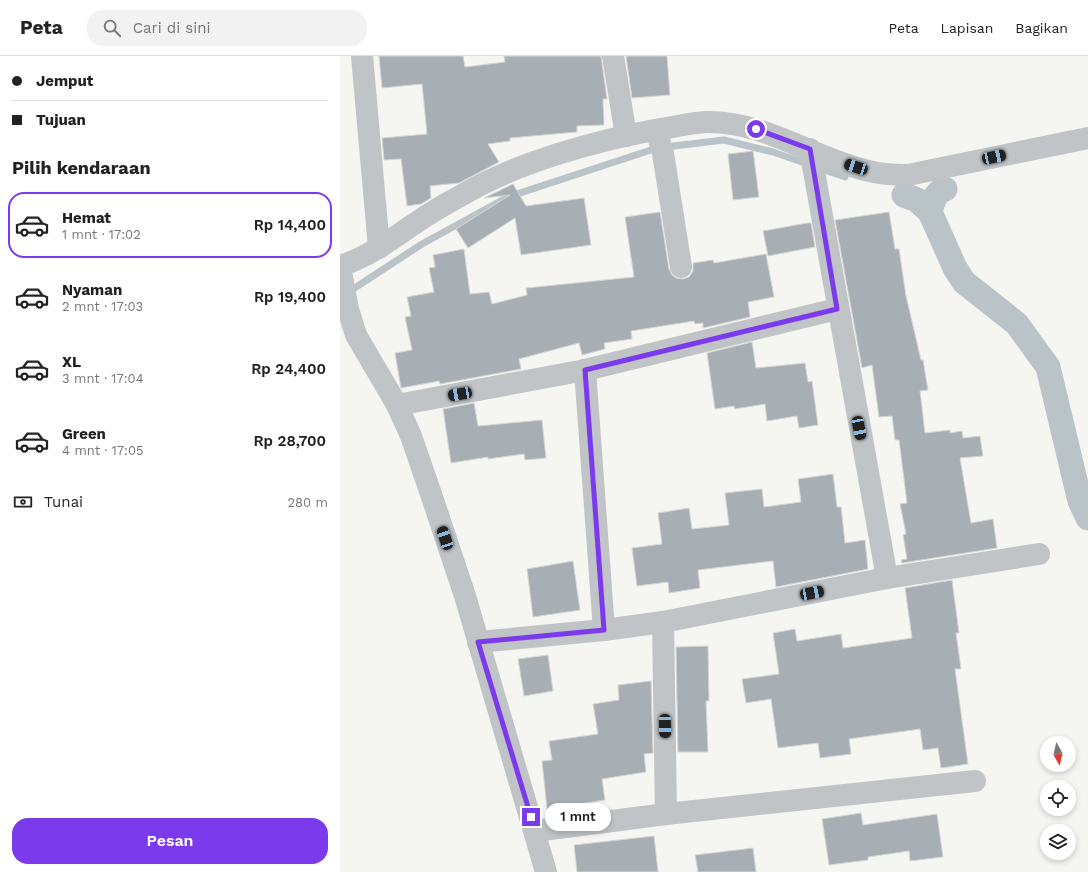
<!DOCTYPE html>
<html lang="id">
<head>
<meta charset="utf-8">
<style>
	:root { --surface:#fff; --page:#f2f2f2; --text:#222; --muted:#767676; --line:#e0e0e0; --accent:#7c3aed }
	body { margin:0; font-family:"Work Sans",sans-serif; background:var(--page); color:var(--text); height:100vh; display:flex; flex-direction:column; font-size:15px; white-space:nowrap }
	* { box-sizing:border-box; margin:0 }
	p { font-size:13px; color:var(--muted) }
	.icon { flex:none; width:22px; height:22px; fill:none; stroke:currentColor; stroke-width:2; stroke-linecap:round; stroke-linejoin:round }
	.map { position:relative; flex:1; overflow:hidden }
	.drawer { display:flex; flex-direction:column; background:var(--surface); width:340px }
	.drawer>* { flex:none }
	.banner { display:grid; align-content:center; height:88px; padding:0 12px; background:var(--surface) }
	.needle { width:26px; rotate:172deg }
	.buttons { position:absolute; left:700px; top:680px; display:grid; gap:8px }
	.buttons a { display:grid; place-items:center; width:36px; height:36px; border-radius:50%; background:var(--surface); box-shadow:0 2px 6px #0003; font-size:20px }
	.end { position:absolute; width:18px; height:18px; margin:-9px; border:5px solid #7c3aed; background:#fff; box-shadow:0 0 0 2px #fff }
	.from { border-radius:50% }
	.bubble { position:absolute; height:28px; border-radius:14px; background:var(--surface); box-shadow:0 2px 6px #0003; font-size:13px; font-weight:600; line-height:28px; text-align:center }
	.car { position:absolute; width:12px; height:24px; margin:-12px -6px; border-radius:5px; box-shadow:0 0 3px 1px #0007; background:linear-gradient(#222 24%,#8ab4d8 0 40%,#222 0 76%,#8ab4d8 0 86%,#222 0) }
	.banner b { display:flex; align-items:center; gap:14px; height:38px; font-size:15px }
	.banner b+b { border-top:1px solid var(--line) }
	.banner i { width:10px; height:10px; background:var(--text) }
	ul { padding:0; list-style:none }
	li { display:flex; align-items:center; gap:12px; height:66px; margin:0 8px 6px; padding:0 4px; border:2px solid transparent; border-radius:16px }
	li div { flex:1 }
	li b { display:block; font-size:15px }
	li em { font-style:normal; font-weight:600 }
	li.current { border-color:var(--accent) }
	li>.icon { width:36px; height:36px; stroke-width:1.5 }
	h2 { padding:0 12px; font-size:18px; line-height:48px }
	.pay { display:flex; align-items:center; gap:10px; height:44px; padding:0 12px; font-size:15px }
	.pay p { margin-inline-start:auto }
	.action { display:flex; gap:8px; margin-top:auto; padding:8px 12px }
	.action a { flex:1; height:46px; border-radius:16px; background:var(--accent); color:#fff; font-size:16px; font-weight:600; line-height:46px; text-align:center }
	header { display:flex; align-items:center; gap:24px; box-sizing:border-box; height:56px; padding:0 20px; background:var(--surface); border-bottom:1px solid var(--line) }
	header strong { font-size:19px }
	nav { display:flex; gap:22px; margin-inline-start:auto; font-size:14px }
	.search { width:280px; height:36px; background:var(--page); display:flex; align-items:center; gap:10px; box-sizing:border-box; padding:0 14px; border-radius:16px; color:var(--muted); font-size:15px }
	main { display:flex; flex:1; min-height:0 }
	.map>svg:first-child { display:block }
</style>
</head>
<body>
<header>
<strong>Peta</strong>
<div class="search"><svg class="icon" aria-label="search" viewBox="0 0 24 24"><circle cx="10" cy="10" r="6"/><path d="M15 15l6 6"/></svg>Cari di sini</div>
<nav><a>Peta</a><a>Lapisan</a><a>Bagikan</a></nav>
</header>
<main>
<section class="drawer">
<div class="banner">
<b><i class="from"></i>Jemput</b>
<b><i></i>Tujuan</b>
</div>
<h2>Pilih kendaraan</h2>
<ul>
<li class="current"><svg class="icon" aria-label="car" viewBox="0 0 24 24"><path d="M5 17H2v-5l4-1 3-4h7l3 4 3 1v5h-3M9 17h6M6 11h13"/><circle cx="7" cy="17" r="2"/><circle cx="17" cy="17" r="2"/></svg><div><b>Hemat</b><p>1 mnt · 17:02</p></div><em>Rp 14,400</em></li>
<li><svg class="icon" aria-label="car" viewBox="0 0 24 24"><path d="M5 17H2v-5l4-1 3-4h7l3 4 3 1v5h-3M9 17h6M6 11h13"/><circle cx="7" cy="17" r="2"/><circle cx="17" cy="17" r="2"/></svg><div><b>Nyaman</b><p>2 mnt · 17:03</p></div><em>Rp 19,400</em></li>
<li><svg class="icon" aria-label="car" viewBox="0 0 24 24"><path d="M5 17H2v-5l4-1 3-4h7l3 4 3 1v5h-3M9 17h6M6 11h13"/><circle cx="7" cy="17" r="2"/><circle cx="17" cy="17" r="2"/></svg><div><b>XL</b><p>3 mnt · 17:04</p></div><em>Rp 24,400</em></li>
<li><svg class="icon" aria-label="car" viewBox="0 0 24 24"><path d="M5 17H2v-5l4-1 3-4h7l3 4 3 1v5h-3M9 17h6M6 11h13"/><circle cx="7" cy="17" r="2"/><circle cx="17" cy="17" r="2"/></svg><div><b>Green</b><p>4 mnt · 17:05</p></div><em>Rp 28,700</em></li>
</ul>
<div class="pay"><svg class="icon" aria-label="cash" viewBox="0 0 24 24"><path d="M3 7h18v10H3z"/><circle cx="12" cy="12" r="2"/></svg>Tunai<p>280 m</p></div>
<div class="action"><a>Pesan</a></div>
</section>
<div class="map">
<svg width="748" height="816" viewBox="0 0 748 816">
	<rect width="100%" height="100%" fill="#f5f5f2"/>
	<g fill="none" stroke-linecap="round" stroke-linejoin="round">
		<polyline stroke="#bac4c8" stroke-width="7" points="7,237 82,188 168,141 317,92 384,84 433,96 505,121"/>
		<g stroke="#bac4c8" stroke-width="25">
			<polyline points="564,139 577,144 590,156 615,212 624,226 677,268 708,311 740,445 748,462"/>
			<path d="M590,156C593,146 595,136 605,133"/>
		</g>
	</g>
	<g fill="#a8afb4" stroke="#d6d6d4">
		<polygon points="39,0 123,0 125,11 165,6 164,0 261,0 267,43 263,43 264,69 237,70 237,76 170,82 170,85 148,88 159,106 119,127 90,130 91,142 81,148 67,150 61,103 44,104 42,82 87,78 82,28 42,32"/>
		<polygon points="286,0 327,0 330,39 292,42"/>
		<polygon points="413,95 419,141 393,144 388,98"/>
		<polygon points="173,128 186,150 244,142 251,189 181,199 175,162 128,192 116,173 170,139 144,142"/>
		<polygon points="320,156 329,213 332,219 336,222 343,223 349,221 353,215 353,207 373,204 374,207 426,198 434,241 408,246 410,261 363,272 363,267 355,268 354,265 291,275 292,283 264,287 265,293 242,299 239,287 179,303 181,313 100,328 99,325 61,332 55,297 72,294 65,261 71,260 67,241 94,236 89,212 95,211 93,199 124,193 130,238 149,236 152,248 187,239 186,232 294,221 285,161"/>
		<polygon points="549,156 555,193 559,193 566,240 581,304 583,304 588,334 580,335 585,377 610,374 610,377 622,375 623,382 640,380 643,400 620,402 631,467 653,463 657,492 562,507 561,504 567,503 563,479 566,478 560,448 567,447 559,384 555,384 552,360 539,361 532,309 522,312 495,164"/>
		<polygon points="467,167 471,167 475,191 428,200 423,175"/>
		<polygon points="412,286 416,312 465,307 468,326 472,325 478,369 459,372 457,360 427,365 425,348 395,353 394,350 375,353 367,297"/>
		<polygon points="134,347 138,370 202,364 206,402 185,404 184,398 148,403 148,401 111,407 103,353"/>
		<polygon points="493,418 497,451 501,451 505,487 525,484 528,513 436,531 433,505 358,514 360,532 329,537 328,526 297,530 292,492 322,488 318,457 349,452 352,473 389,469 385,437 422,433 424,451 461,446 458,423"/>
		<polygon points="233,505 240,554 193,561 187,513"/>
		<polygon points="612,524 619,577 616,577 621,613 615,613 628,708 601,712 598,692 583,694 580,673 509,683 511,698 480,702 478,687 438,692 431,643 406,647 402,623 439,618 433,577 455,573 457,585 501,578 503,592 572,582 565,532"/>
		<polygon points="368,590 369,645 366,645 368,696 338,696 336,591"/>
		<polygon points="208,599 213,635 184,640 178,603"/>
		<polygon points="311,625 313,697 304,698 306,716 262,723 265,744 207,753 202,705 212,704 209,685 258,678 253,648 279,644 278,629"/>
		<polygon points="521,757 523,769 597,758 603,801 570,805 569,795 528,801 528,804 489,809 482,763"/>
		<polygon points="314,780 318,816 237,816 234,789"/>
		<polygon points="413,792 416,816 358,816 355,799"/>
	</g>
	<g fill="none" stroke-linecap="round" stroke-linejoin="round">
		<g stroke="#c0c4c7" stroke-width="22">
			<polyline points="22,0 39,192"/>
			<polyline points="273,0 286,80"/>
			<polyline points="316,74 323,97 341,211"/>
			<polyline points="470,93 547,522"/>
			<path d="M0,210C28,201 51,184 74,168C90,157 107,147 124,138C178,106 258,84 320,73C336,71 353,66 369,66C425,66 472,101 525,114C539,118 553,119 568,119L748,82"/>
			<polyline points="0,210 8,253 16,279 57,349 71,380 91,438 125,540 206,816"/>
			<polyline points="245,314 264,574"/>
			<polyline points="57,349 245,314 497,253"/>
			<polyline points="323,566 326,758"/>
			<polyline points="138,586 264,574 323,566 547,522 699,498"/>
			<polyline points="195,775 326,758 635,725"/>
		</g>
	</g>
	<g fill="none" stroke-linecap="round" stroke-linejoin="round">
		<polyline stroke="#7c3aed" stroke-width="5" points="191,761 138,586 264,574 245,314 497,253 470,93 416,73"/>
	</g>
</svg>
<div class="buttons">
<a><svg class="needle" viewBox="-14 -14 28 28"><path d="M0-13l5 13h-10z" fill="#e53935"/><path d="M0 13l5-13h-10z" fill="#767676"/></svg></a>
<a><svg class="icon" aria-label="locate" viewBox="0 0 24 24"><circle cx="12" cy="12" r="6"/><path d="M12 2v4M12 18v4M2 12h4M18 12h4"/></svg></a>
<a><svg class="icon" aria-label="layers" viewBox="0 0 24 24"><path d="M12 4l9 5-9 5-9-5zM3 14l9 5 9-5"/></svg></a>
</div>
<i class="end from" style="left:416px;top:73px"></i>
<i class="end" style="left:191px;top:761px"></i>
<div class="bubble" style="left:205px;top:747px;width:66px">1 mnt</div>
<i class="car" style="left:654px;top:101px;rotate:78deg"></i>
<i class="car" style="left:516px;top:111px;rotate:288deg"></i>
<i class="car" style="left:120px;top:338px;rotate:260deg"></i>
<i class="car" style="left:519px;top:372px;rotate:169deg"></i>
<i class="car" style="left:105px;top:482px;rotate:342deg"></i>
<i class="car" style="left:472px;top:537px;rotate:79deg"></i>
<i class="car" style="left:325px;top:670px;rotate:179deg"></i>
</div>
</main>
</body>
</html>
